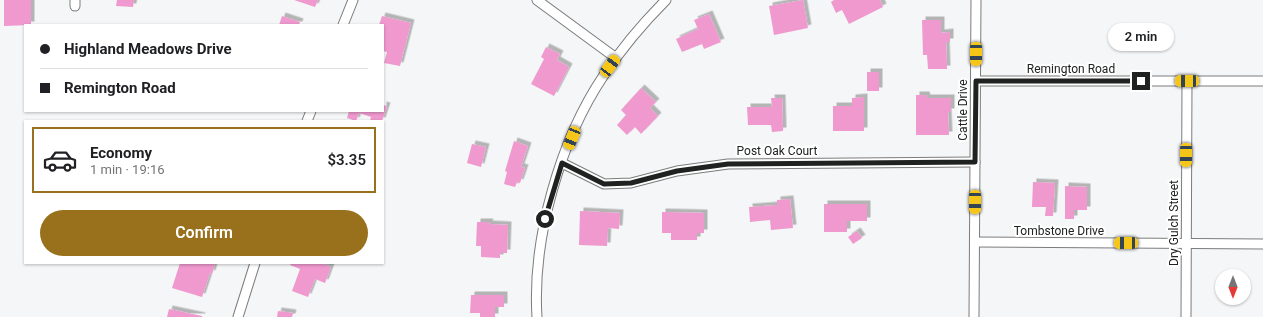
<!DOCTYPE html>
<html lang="en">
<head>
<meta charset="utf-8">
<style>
	:root { --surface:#fff; --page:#f2f2f2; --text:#202124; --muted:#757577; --line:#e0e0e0; --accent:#99701c }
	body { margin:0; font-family:Roboto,sans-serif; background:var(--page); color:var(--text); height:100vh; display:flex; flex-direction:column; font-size:15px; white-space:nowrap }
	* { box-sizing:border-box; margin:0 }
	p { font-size:13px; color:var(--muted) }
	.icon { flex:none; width:22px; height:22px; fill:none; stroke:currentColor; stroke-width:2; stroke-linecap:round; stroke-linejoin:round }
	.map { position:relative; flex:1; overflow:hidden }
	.panel { position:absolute; left:24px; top:120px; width:360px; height:144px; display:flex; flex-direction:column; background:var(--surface); border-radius:0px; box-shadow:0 1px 3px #0004 }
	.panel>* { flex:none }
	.banner { position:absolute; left:24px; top:24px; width:360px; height:88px; border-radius:0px; box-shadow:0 1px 3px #0004; display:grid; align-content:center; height:88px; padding:0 16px; background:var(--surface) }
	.needle { width:26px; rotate:180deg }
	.tools { position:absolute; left:1215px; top:269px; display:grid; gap:8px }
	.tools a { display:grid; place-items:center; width:36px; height:36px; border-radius:50%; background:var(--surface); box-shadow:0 1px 3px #0004; font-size:20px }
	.end { position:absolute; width:18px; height:18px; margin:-9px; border:5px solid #202121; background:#fff; box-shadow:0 0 0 2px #fff }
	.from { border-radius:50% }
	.bubble { position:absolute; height:28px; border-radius:14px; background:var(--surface); box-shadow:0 1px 3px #0004; font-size:13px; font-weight:600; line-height:28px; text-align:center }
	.car { position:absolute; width:12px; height:24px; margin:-12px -6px; border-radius:5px; box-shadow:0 0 3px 1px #0007; background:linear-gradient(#f5c518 24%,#345 0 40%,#f5c518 0 76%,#345 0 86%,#f5c518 0) }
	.banner b { display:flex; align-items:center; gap:14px; height:38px; font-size:15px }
	.banner b+b { border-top:1px solid var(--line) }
	.banner i { width:10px; height:10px; background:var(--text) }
	ul { padding:7px 0 0; list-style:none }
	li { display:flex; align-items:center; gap:12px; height:66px; margin:0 8px 6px; padding:0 8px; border:2px solid transparent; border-radius:0px }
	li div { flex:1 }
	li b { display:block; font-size:15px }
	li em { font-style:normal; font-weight:600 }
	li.selected { border-color:var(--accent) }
	li>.icon { width:36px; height:36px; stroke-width:1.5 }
	.action { display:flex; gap:8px; margin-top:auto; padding:8px 16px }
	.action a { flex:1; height:46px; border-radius:24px; background:var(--accent); color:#fff; font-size:16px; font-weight:600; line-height:46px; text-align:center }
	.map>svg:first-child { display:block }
</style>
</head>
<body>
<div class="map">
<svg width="1263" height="317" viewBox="0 0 1263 317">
	<defs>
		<filter id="shadow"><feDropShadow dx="3.5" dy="-3.5" stdDeviation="0" flood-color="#0004"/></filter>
	</defs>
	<rect width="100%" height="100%" fill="#f5f6f7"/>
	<g fill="#ef99ce" filter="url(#shadow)">
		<polygon points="4,0 31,0 31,25 4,26"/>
		<polygon points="117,0 134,0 133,7 116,6"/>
		<polygon points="294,0 318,0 315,7"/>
		<polygon points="803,0 808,28 774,35 769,6"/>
		<polygon points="834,0 880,0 883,7 849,24 842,10 836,13 831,2"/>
		<polygon points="709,14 721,42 704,49 702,44 682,52 676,39 698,29 694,20"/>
		<polygon points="282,16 300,22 299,25 279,25"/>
		<polygon points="382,16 411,23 400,66 384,63 387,52 383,51 383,25 379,25"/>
		<polygon points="922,20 941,20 941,33 950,32 950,42 946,42 947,69 928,69 927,55 923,55"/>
		<polygon points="546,47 560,54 557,60 569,67 554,96 531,84 544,59 541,57"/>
		<rect x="867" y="72" width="12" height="19"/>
		<polygon points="641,88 656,102 650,108 658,116 641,134 635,127 627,135 617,125 626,115 621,110"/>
		<polygon points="916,95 926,95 927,98 951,98 951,112 948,112 949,135 916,135"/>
		<polygon points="864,97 864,131 833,131 833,106 852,106 852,98"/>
		<polygon points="771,98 782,98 783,131 772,132 771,125 748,125 747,107 772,107"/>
		<polygon points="383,105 387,106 382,121 370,121 371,117 359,113 356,121 347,118 349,111 383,111"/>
		<polygon points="514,141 528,146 521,167 525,168 520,183 517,182 515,187 504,184 507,172 505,171"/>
		<polygon points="472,144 486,147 481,167 467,163"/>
		<polygon points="1033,182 1055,183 1053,216 1045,216 1046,207 1032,207"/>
		<polygon points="1065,186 1087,187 1087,210 1074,210 1074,219 1065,219"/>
		<polygon points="790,199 793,228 771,230 770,220 750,222 749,207 777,205 777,200"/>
		<polygon points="824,204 867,204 867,221 847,221 847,232 824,232"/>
		<polygon points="580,211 620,213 619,229 608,228 607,246 579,245"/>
		<polygon points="662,212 704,213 704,233 697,233 697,240 671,240 671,233 662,233"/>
		<polygon points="477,222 490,222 489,224 508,225 507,253 500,253 500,258 481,257 481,246 476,246"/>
		<polygon points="857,231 862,238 853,244 848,237"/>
		<polygon points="180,263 215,263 212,274 210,273 202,297 172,288"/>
		<polygon points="291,263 321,263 331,267 325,283 315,279 308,297 292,291 300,269 290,265"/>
		<polygon points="471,295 504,295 504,307 495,307 495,317 480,317 480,313 470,313"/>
		<polygon points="169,309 202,316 202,317 167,317"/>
		<polygon points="278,311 293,313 292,317 277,317"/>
	</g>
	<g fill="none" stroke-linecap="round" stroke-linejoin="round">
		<defs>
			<g id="street">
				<polyline points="537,0 616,58"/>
				<polyline points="75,6 75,0"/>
				<polyline points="343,25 353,0"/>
				<polyline points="976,81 1263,81"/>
				<polyline points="307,121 311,111"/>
				<polyline points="562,163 604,184 631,183 677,171 728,164 975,162"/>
				<polyline points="975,242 1263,244"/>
				<polyline points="238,317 255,263"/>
				<path d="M537,317C532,239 560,140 604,75C622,48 643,23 666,0"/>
				<polyline points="974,317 976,0"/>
				<polyline points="1186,317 1187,81"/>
			</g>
		</defs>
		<use href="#street" stroke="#7c7c7d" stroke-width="11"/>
		<use href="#street" stroke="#fff" stroke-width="9"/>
	</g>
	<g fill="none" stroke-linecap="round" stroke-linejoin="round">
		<polyline stroke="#202121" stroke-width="5" points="545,219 562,163 604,184 631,183 677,171 728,164 975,162 976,81 1141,81"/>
	</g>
	<g text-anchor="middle" stroke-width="4" stroke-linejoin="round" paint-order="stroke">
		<g font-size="12" fill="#202121" stroke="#fff">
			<text x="1071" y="73">Remington Road</text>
			<text transform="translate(963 110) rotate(-90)" y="4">Cattle Drive</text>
			<text x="777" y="155">Post Oak Court</text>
			<text transform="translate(1174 223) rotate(-90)" y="4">Dry Gulch Street</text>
			<text x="1059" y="235">Tombstone Drive</text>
		</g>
	</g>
</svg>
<div class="tools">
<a><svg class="needle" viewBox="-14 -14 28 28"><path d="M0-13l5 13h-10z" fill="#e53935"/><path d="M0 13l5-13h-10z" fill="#757577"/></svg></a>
</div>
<i class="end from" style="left:545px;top:219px"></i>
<i class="end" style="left:1141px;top:81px"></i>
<div class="bubble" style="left:1108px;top:23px;width:66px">2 min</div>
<i class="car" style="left:976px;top:54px;rotate:180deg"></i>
<i class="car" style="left:610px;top:66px;rotate:37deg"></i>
<i class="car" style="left:1187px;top:81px;rotate:270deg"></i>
<i class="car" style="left:572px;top:138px;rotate:202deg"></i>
<i class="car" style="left:1186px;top:155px;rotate:180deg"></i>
<i class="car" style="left:975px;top:202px;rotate:180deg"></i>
<i class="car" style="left:1126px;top:243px;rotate:270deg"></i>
<div class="banner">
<b><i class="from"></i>Highland Meadows Drive</b>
<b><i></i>Remington Road</b>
</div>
<section class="panel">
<ul>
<li class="selected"><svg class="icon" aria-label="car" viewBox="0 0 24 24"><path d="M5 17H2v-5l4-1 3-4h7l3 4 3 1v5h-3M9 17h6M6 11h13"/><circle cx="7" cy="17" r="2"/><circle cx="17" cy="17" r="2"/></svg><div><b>Economy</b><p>1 min · 19:16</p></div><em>$3.35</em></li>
</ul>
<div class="action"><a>Confirm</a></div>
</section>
</div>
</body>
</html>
